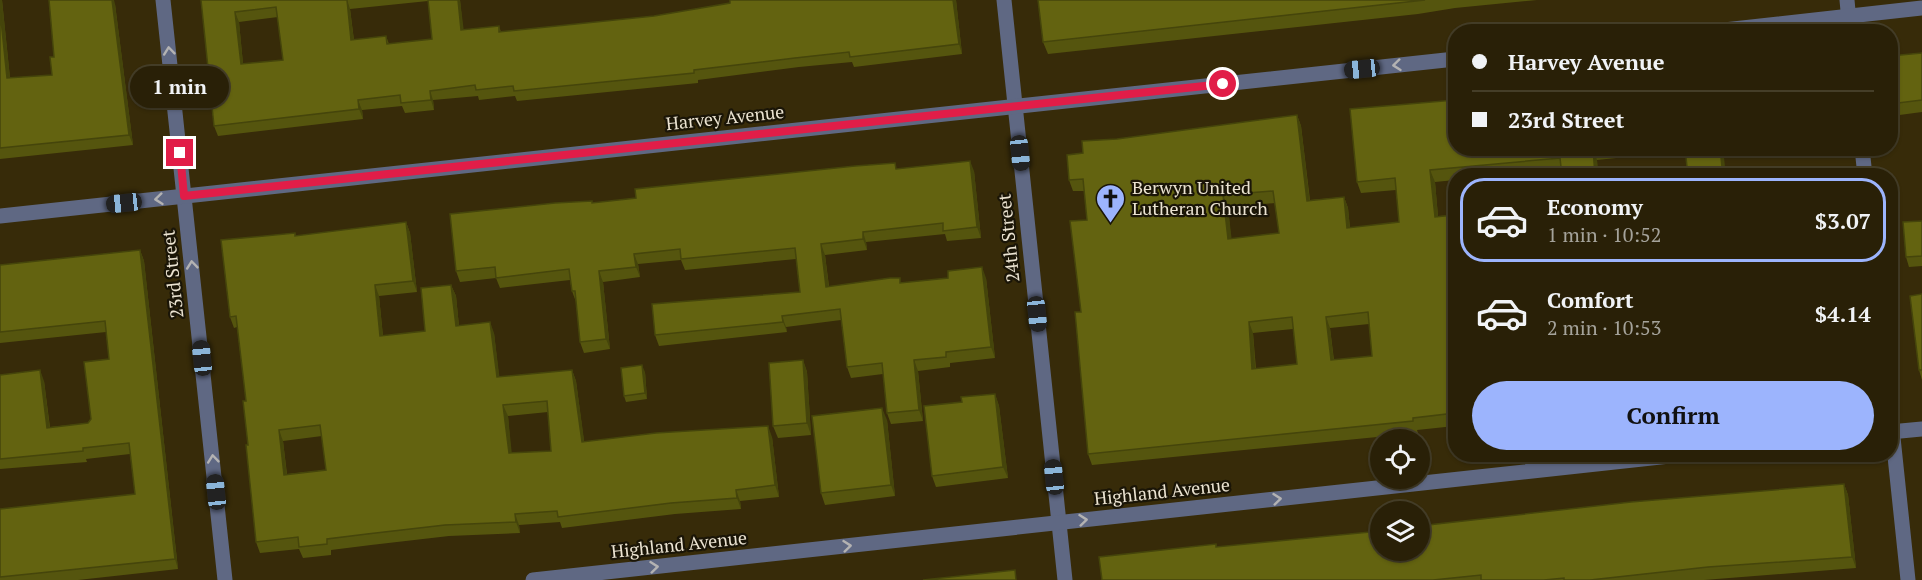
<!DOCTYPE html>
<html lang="en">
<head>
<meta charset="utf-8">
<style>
	:root { --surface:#292007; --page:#352d15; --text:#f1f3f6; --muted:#a5a39b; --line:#453e28; --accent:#9cb4fd }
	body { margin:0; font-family:"PT Serif",serif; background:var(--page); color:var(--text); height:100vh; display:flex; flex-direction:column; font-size:22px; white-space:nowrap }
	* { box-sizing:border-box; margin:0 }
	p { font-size:20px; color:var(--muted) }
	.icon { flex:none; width:33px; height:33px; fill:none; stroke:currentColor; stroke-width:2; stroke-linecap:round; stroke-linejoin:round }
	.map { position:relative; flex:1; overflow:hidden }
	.sheet { position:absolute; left:1448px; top:168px; width:450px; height:294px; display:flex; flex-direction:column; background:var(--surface); border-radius:24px; box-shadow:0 2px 4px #0004,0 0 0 2px var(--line) }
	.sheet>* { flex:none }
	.guide { position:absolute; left:1448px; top:24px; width:450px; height:132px; border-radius:24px; box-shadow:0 2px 4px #0004,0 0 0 2px var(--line); display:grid; align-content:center; height:132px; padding:0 24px; background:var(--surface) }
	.tools { position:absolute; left:1370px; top:429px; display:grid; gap:12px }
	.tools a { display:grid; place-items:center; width:60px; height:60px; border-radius:50%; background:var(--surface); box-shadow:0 2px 4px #0004,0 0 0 2px var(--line); font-size:30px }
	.end { position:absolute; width:27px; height:27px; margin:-14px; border:8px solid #e11d48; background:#fff; box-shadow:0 0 0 3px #fff }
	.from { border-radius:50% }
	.bubble { position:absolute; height:42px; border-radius:21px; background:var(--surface); box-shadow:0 2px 4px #0004,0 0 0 2px var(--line); font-size:20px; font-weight:600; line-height:42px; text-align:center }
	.car { position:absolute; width:18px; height:36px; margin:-18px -9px; border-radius:8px; box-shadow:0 0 4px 2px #0007; background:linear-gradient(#222 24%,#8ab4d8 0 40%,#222 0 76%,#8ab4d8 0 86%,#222 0) }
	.guide b { display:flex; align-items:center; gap:21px; height:57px; font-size:22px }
	.guide b+b { border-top:2px solid var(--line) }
	.guide i { width:15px; height:15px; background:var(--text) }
	ul { padding:10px 0 0; list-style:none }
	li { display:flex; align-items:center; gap:18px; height:84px; margin:0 12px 9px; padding:0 12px; border:3px solid transparent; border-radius:24px }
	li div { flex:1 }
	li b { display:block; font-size:22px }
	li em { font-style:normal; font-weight:600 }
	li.on { border-color:var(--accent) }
	li>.icon { width:54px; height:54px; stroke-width:1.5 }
	.button { display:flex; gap:12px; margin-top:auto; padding:12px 24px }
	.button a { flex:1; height:69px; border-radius:36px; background:var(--accent); color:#111; font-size:24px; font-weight:600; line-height:69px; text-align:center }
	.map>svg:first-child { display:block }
</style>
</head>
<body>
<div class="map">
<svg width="1922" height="580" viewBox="0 0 1922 580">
	<rect width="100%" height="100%" fill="#372b09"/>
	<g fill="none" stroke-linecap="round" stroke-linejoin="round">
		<g stroke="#5f6883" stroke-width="15">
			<polyline points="163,0 225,580"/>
			<polyline points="1004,0 1065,580"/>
			<polyline points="1847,0 1850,32"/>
			<polyline points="1706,32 1922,8"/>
			<polyline points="1862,148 1865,176"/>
			<polyline points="0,216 1455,59"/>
			<polyline points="1890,409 1908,580"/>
			<polyline points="1890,432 1922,429"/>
			<polyline points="533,580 1688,454"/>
		</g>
	</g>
	<g fill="#55550e" fill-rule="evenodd">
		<polygon points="0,0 2,0 10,78 52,75 54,57 115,4 133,145 0,159"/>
		<path d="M201,0H460L463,30L499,26L501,32L654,16L730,3V0H956L962,54L854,67L852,62L799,67L698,80V83L517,101L515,96L479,100L478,96L433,100L434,110L405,113L402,106L362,110L363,119L218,136L214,126ZM428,1L432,39L389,44L386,36L354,40L350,9ZM278,17L283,60L243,64L239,22Z"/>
		<polygon points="1038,0 1537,0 1455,8 1418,14 1048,54 1043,42"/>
		<polygon points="1922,53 1922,112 1892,116 1890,111 1890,56"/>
		<path d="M1297,115L1301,126L1310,200L1344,197L1348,208L1350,228L1399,222L1396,190L1361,193L1357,182L1455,148H1635L1636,156L1597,160L1598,176H1562L1561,170L1502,176H1455V180L1435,182L1438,216L1455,215V426L1417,430L1418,433L1092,465L1088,454L1081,312L1087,220L1084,191H1073L1069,180L1083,153L1117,139ZM1275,203L1279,233L1231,239L1228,207ZM1369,324L1372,356L1334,360L1330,328ZM1293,329L1297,364L1256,369L1253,333Z"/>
		<polygon points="1776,148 1813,148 1813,154 1779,157"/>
		<polygon points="897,169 974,171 981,238 947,241 945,234 866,242 867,250 825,255 829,286 986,278 995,358 950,363 950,367 918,371 923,421 891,424 887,413 883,374 851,378 847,367 841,320 786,327 787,332 659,346 655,335 800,292 796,259 685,270 681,260 638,264 640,277 603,282 610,349 584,353 580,342 576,302 572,291 570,280 500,288 496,278 460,282 456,271 593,203"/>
		<polygon points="1922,221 1922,266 1909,267 1906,257"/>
		<path d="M406,222L410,233L417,292L379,296L383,336L425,331L451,285L456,296L459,326L494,333L499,377L572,370L576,381L584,442L772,437L779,497L740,501L741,509L675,514L562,528L560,522L519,525L520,533L449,536L371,545L331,550V555L303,558L299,549L260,553L256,542L248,445L246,401L237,327L234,328L230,317L295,233L296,236ZM548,412L551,451L511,453L508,416ZM322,436L326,470L287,474L283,441Z"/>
		<polygon points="140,250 144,261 178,569 78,580 0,580 0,509 135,494 130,454 86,459 87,462 0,469 0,375 44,381 50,427 88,423 91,419 109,359 106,332 0,343 0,265"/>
		<polygon points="1922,294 1922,380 1919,370"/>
		<polygon points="803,360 807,372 811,435 778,438 773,426"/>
		<polygon points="645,372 647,399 626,402 624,396"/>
		<polygon points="995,394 999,406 1008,478 936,487 932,476 962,402"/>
		<polygon points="887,420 895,496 825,505 821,493"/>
		<polygon points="1844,484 1848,495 1856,568 1704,580 1102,580 1216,544 1217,547 1340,536"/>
	</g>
	<g fill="#45450b">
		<polygon points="0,0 2,0 11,88 7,78 0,10"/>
		<polygon points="112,0 114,0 115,4 133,145 129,135"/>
		<polygon points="347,0 350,9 355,50 351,40"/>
		<polygon points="458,0 460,0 465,40 461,30"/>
		<polygon points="953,0 956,0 962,54 959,44"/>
		<polygon points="235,12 239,22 244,74 241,64"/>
		<polygon points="430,91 433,100 434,110 431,100"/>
		<polygon points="358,100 362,110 363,119 359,109"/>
		<polygon points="1297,115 1301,126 1311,212 1307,201"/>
		<polygon points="1593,148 1597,160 1598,176 1595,176"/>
		<polygon points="1720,148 1723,148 1726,176 1723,176"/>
		<polygon points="970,161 974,171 981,238 977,227"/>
		<polygon points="1430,170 1435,182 1439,228 1435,217"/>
		<polygon points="1223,195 1228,207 1233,251 1228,239"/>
		<polygon points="1344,197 1348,208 1351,240 1347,228"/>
		<polygon points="406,222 410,233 417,292 413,281"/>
		<polygon points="863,232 866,242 867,250 863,239"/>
		<polygon points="821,244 825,255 830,297 826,287"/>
		<polygon points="140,250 144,261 178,569 175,559"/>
		<polygon points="634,254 638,264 640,277 636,267"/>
		<polygon points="982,267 986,278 995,358 991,347"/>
		<polygon points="599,271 603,282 610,349 606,339"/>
		<polygon points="375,285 379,296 384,348 380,336"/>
		<polygon points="451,285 456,296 460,337 456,326"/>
		<polygon points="782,316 786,327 787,332 783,322"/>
		<polygon points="1326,317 1330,328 1335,372 1331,360"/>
		<polygon points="490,322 494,333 501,389 497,377"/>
		<polygon points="1249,322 1253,333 1256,381 1252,369"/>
		<polygon points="803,360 807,372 811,435 807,423"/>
		<polygon points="914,360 918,371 923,421 919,410"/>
		<polygon points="642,365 645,372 647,399 645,393"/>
		<polygon points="40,370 44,381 51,438 47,428"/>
		<polygon points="572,370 576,381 586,454 582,442"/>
		<polygon points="995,394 999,406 1008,478 1003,467"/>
		<polygon points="503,405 508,416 513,465 509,453"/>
		<polygon points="882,408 887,420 895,496 891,485"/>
		<polygon points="768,426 772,437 779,497 775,485"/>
		<polygon points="279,430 283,441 288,486 284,475"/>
		<polygon points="1844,484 1848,495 1856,568 1852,557"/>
		<polygon points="736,490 740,501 741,509 737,498"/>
		<polygon points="515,514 519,525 520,533 516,522"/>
	</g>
	<g fill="#636310" stroke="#45450b" stroke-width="1.5" fill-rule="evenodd">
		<polygon points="49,0 112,0 129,135 0,148 0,10 7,78 52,75 50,57 54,57"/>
		<path d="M201,0H347L351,40L386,36L387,44L432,39L428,0H458L461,30L499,26V32L654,16L730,3V0H953L959,44L850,57L849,52L795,58L694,70V73L514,91L513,86L476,90L475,85L430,91L431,100L401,103L400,95L358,100L359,109L214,126ZM276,7L283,60L241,64L235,12Z"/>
		<polygon points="1038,0 1425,0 1043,42"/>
		<polygon points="1922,53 1922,100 1890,104 1890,56"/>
		<path d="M1455,100V148H1593L1595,176H1562L1560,158L1430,170L1435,217L1455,215V413L1413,418V421L1088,454L1075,312H1081L1070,221L1087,220L1083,179L1069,180L1067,155L1083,153L1082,141L1117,139L1297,115L1307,201L1344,197L1347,228L1399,222L1395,178L1357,182L1350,109ZM1273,191L1279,233L1228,239L1223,195ZM1368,312L1372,356L1331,360L1326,317ZM1292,317L1297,364L1252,369L1249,322Z"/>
		<polygon points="1685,148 1720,148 1723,176 1688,176"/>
		<polygon points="970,161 977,227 943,231 943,223 863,232 863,239 821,244 826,287 890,278 900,278 900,283 948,278 948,271 982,267 991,347 946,352 946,357 914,360 919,410 887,413 882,363 847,367 840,309 782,316 783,322 655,335 652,304 800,292 795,248 681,259 680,249 634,254 636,267 599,271 606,339 580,342 575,291 572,291 569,269 496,278 495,267 456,271 450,214 555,203 592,201 592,203 636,198 635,189 855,166 895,163 896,169"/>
		<polygon points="1922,221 1922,256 1906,257 1903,222"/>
		<path d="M406,222L413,281L375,285L380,336L425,331L421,288L451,285L456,326L490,322L497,377L572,370L582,442L656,433L768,426L775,485L736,490L737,498L671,503L558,517L557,511L515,514L516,522L445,525L367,534L327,539V544L299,547L298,537L256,542L246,445H248L243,401H246L236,316L230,317L221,240L295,233V236ZM547,401L551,451L509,453L503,405ZM320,425L326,470L284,475L279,430Z"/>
		<polygon points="140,250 175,559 0,577 0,509 135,494 129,443 83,448 83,451 0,459 0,375 40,370 47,428 88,423 91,419 84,362 109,359 105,321 0,332 0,265"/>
		<polygon points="1922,294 1922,370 1919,370 1910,296"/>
		<polygon points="803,360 807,423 773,426 769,363"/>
		<polygon points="642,365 645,393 624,396 621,368"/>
		<polygon points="995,394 1003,467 932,476 924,406 962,402 961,397"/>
		<polygon points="882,408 891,485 821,493 812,416"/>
		<polygon points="1844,484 1852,557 1708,567 1590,580 1564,580 1564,578 1544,580 1481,580 1481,575 1433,580 1102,580 1099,557 1216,544 1216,547 1380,531 1380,550 1419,550 1419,526 1631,502"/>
		<polygon points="1015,570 1016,580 923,580"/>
	</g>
	<defs><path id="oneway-chevron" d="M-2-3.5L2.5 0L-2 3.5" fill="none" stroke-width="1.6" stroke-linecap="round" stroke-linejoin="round" transform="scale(1.5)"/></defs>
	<g stroke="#b3b2b2">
		<use href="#oneway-chevron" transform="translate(169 51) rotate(-96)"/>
		<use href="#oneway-chevron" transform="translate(1397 65) rotate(174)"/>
		<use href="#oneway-chevron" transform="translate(159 199) rotate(174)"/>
		<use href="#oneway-chevron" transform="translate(192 265) rotate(-96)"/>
		<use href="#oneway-chevron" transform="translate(213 459) rotate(-96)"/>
		<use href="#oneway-chevron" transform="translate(1277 499) rotate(-6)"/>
		<use href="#oneway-chevron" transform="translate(1083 520) rotate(-6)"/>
		<use href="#oneway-chevron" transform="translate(847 546) rotate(-6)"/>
		<use href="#oneway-chevron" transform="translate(654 567) rotate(-6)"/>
	</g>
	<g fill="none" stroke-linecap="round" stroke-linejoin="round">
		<polyline stroke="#e11d48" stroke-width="8" points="180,153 184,196 1223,84"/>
	</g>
	<defs>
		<symbol id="church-pin" viewBox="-11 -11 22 30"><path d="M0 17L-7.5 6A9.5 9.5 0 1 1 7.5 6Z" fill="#9cb4fd" stroke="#1a1507"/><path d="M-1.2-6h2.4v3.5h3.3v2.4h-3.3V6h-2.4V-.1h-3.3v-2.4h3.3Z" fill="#111"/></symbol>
	</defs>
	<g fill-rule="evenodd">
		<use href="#church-pin" x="1094" y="182" width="33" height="45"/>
	</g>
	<g text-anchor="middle" stroke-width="4.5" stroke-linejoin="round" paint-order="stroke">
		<g font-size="18" fill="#ebe3d1" stroke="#1a1507">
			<text transform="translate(725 118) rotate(-6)" y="6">Harvey Avenue</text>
			<text transform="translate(1009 238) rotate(-96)" y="6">24th Street</text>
			<text transform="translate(173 274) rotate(-96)" y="6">23rd Street</text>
			<text transform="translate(1162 492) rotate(-6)" y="6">Highland Avenue</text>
			<text transform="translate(679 545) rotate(-6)" y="6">Highland Avenue</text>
		</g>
		<g font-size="18" fill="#ebe3d1" stroke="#1a1507" text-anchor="start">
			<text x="1132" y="194">Berwyn United<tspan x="1132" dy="21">Lutheran Church</tspan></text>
		</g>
	</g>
</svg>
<div class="tools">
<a><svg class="icon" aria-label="locate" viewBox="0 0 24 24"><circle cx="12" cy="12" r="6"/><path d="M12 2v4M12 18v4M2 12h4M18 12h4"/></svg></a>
<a><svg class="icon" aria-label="layers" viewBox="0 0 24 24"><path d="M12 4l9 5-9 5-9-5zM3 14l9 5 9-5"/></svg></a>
</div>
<i class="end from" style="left:1223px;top:84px"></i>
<i class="end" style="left:180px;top:153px"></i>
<div class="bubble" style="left:130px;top:66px;width:99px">1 min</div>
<i class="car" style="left:1362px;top:69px;rotate:264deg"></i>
<i class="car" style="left:1020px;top:153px;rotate:174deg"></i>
<i class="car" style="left:124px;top:203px;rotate:264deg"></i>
<i class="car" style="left:1037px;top:314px;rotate:174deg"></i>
<i class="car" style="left:202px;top:358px;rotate:354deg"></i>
<i class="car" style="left:1054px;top:477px;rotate:354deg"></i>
<i class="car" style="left:216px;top:492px;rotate:354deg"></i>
<div class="guide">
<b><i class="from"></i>Harvey Avenue</b>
<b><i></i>23rd Street</b>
</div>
<section class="sheet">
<ul>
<li class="on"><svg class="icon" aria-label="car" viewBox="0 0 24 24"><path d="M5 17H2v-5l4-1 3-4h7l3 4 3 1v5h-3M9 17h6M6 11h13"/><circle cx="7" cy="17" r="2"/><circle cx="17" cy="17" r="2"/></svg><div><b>Economy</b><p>1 min · 10:52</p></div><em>$3.07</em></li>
<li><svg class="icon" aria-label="car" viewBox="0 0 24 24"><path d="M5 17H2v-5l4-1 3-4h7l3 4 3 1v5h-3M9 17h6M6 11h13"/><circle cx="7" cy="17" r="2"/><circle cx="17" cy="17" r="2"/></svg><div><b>Comfort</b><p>2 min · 10:53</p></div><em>$4.14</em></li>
</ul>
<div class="button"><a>Confirm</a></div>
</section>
</div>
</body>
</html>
